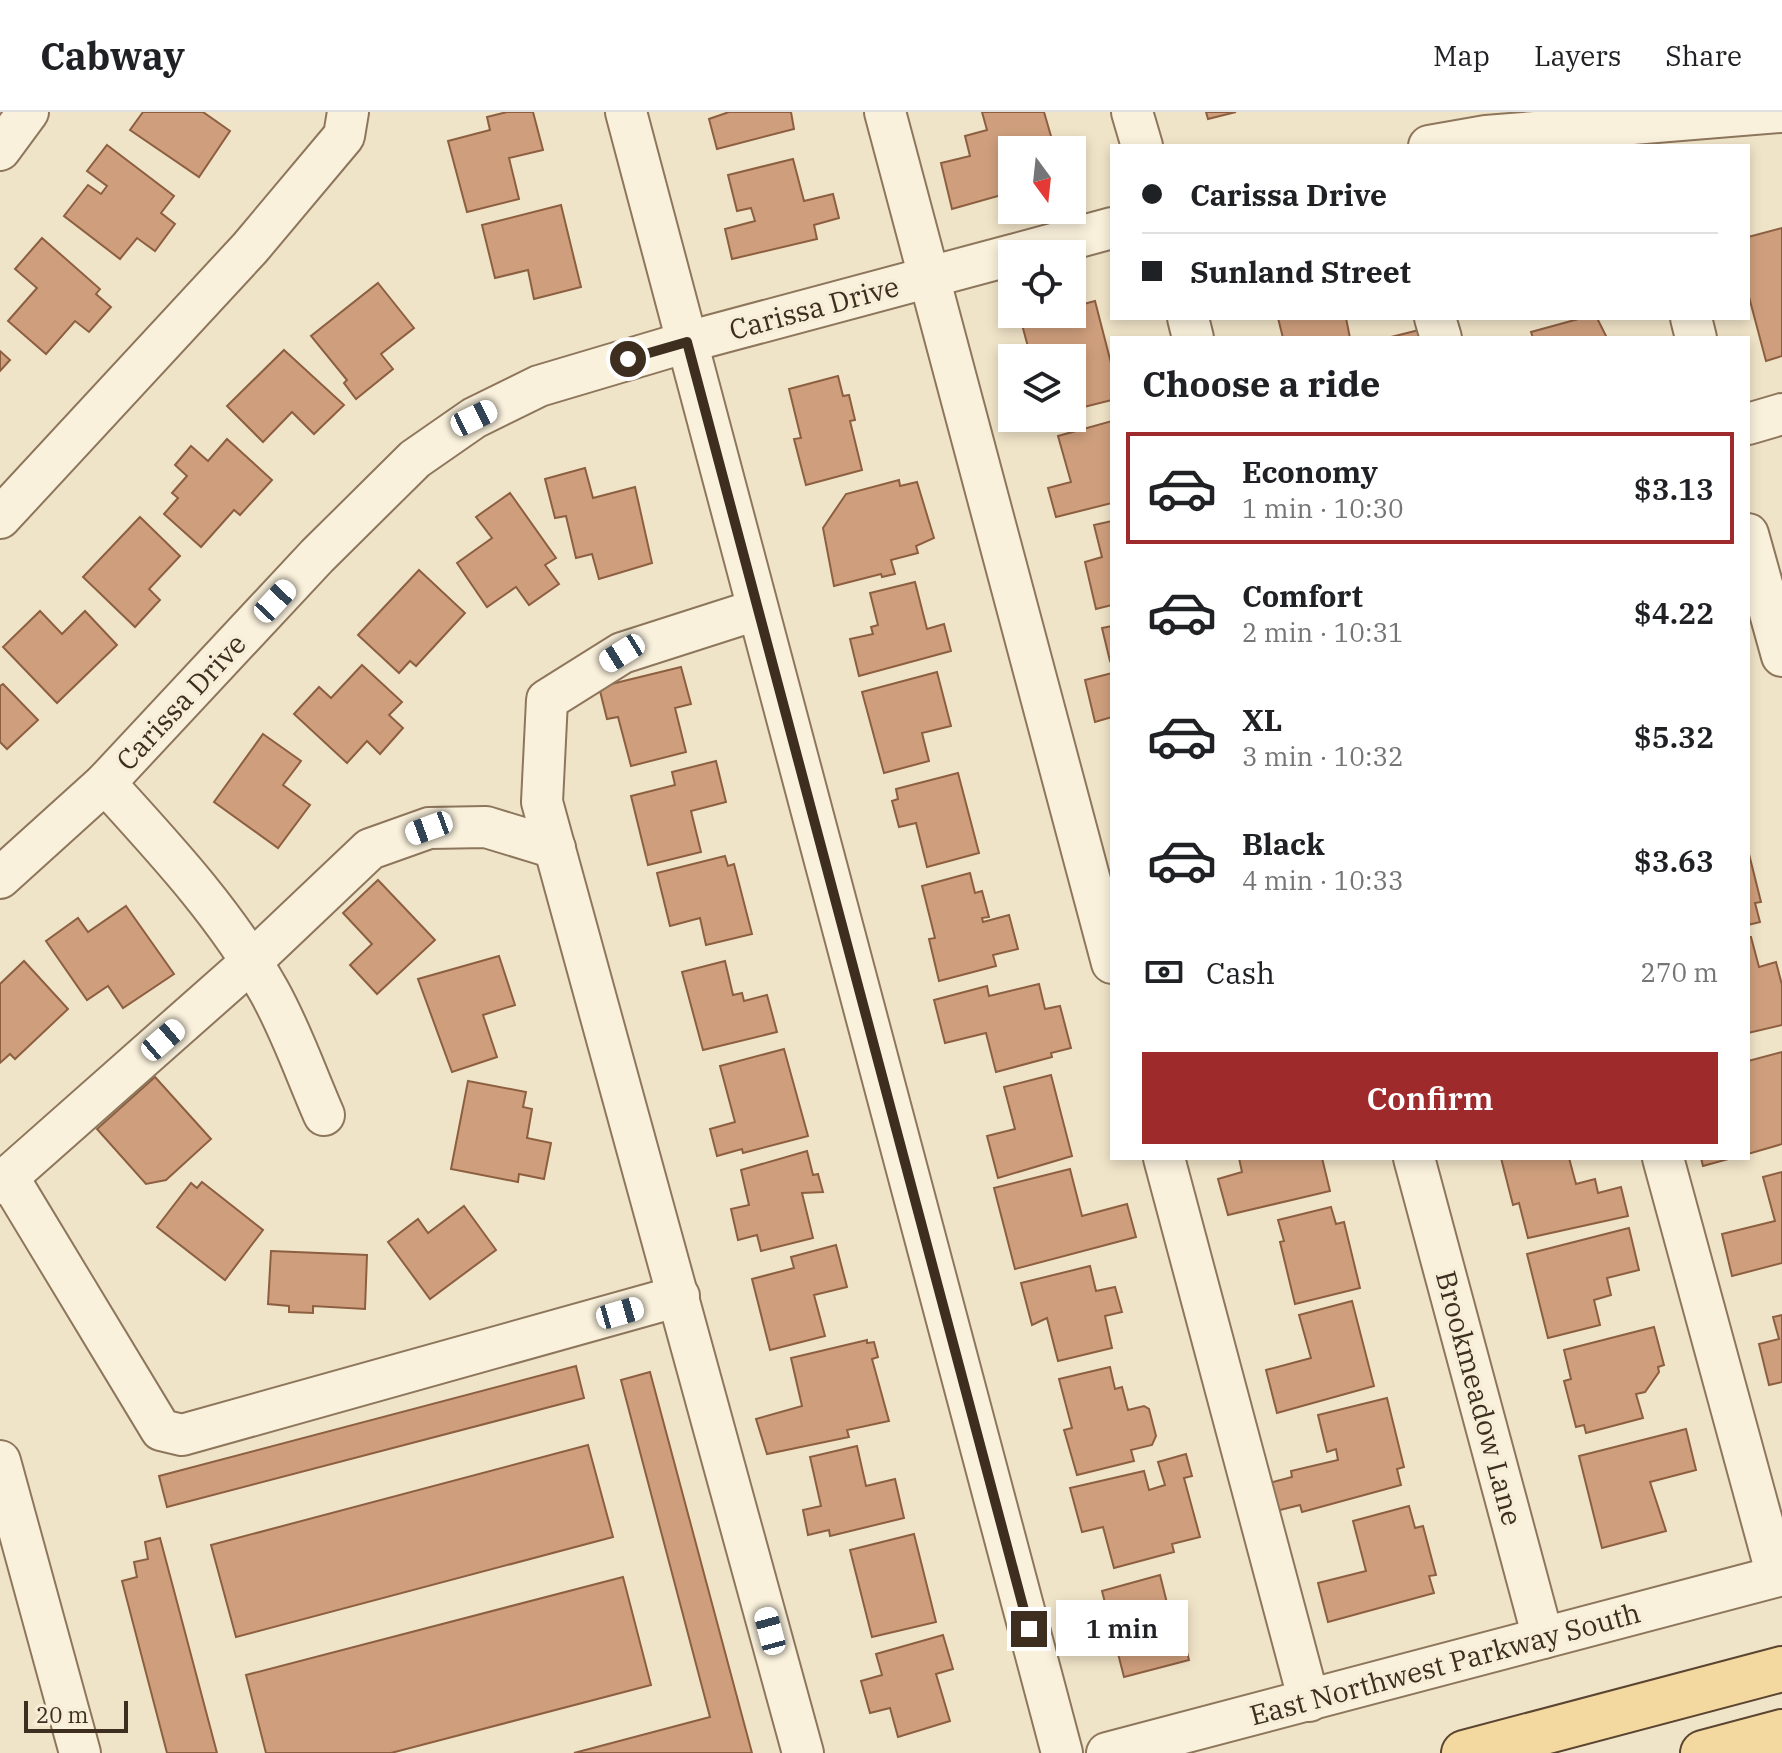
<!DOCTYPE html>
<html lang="en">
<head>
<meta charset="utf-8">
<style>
	:root { --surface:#fff; --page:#f2f2f2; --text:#202124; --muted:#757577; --line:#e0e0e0; --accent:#9e2a2b }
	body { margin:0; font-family:"IBM Plex Serif",serif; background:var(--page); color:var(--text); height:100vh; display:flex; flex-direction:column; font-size:30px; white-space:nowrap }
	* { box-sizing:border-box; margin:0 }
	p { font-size:26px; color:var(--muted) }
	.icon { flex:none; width:44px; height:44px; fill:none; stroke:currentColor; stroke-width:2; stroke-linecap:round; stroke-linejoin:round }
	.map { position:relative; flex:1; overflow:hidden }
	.sheet { position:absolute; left:1110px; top:224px; width:640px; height:824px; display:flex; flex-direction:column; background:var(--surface); border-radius:0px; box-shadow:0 4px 12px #0003 }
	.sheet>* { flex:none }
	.hud { position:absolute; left:1110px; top:32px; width:640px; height:176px; border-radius:0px; box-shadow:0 4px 12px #0003; display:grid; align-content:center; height:176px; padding:0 32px; background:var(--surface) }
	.needle { width:52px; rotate:165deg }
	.fabs { position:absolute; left:998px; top:24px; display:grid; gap:16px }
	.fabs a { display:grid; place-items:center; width:88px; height:88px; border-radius:0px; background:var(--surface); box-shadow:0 4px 12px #0003; font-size:40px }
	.scale { position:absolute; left:24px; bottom:20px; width:104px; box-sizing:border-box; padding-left:8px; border:4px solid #3d2e20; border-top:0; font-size:22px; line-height:28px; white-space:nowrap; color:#3d2e20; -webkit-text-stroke:6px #f7eed8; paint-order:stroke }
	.end { position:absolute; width:36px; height:36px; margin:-18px; border:10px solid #3d2e20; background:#fff; box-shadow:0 0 0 4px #fff }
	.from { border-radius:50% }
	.bubble { position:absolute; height:56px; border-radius:0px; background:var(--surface); box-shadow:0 4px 12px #0003; font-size:26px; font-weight:600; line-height:56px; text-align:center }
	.car { position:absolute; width:24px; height:48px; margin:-24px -12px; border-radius:10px; box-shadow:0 0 6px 2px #0007; background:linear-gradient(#fff 24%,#345 0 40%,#fff 0 76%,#345 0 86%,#fff 0) }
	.hud b { display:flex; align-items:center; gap:28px; height:76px; font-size:30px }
	.hud b+b { border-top:2px solid var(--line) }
	.hud i { width:20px; height:20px; background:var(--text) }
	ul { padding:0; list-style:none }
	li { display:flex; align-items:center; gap:24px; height:112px; margin:0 16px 12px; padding:0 16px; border:4px solid transparent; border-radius:0px }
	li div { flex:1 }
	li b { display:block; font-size:30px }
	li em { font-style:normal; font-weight:600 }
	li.current { border-color:var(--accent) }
	li>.icon { width:72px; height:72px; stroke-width:1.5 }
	h2 { padding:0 32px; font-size:36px; line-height:96px }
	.pay { display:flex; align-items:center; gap:20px; height:88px; padding:0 32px; font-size:30px }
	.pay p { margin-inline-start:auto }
	.primary-button { display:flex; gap:16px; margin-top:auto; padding:16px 32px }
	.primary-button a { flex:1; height:92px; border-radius:0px; background:var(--accent); color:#fff; font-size:32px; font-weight:600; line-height:92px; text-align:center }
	header { display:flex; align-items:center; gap:48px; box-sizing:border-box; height:112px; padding:0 40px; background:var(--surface); border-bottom:2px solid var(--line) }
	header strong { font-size:38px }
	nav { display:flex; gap:44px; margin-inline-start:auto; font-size:28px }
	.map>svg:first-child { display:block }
</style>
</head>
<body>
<header>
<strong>Cabway</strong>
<nav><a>Map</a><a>Layers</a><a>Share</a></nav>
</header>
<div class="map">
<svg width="1782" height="1641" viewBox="0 0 1782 1641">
	<rect width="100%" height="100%" fill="#f0e4c8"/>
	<g fill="#cf9f7d" stroke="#8d5f41" stroke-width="2">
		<polygon points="143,0 203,0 230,19 199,65 130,18"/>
		<polygon points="507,0 533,0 543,38 509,46 519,87 467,100 448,29 490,18 487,5"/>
		<polygon points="729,0 791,0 794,17 717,37 709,7"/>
		<polygon points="982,0 1044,0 1055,38 1012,38 1012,80 952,97 941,51 970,44 965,24 987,18"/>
		<polygon points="1206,0 1236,0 1208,7"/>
		<polygon points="107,33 174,84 161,101 175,112 155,139 137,126 120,147 64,104 88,73 101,82 107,74 87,59"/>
		<polygon points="793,47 804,89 833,82 839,106 814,113 817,127 732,147 725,117 755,109 751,96 737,99 728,63"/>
		<polygon points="561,93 581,175 534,187 528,158 495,166 482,113"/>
		<polygon points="1782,116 1782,244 1766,249 1748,181 1748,125"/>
		<polygon points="42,126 100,177 96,182 111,195 89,220 75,209 46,242 8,209 37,176 15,157"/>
		<polygon points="378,171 414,216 381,242 393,257 356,287 344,271 347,268 311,224"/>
		<polygon points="1095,189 1112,255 1112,288 1072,298 1072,246 1031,246 1021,209 1046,202 1072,202 1072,195"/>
		<polygon points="1278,206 1346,206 1350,226 1283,226"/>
		<polygon points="1582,206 1597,206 1607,226 1533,226 1531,220"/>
		<polygon points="1419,218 1421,226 1387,226"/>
		<polygon points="284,238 344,293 314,322 292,300 263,330 227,294"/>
		<polygon points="0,239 10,248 0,259"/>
		<polygon points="838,264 843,284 849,283 855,308 850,309 862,358 806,373 794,327 801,326 789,277"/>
		<polygon points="1012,267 1012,306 1042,306 1014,314 1002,270"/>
		<polygon points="1112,309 1112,391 1056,405 1048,376 1071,370 1058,324"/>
		<polygon points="227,327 272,368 240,403 234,398 201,435 164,402 178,386 172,381 187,364 175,353 191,334 208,349"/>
		<polygon points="585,356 593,386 635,375 652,451 599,467 592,442 576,446 566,404 555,406 545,367"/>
		<polygon points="899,368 900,374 917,370 934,426 916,434 918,441 891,448 895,462 882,465 881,462 834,474 823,416 846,382"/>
		<polygon points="510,381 556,446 545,453 559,472 529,493 516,475 487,495 457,451 492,426 476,405"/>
		<polygon points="140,405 180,444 149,477 160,488 135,515 83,465"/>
		<polygon points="1112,409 1112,493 1096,497 1085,450 1102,445 1094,413"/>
		<polygon points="419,458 465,501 416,554 410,549 399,561 358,523"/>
		<polygon points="915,470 927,517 944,512 951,539 859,564 850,527 873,522 871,515 878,513 870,481"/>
		<polygon points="40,499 62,522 85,499 117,533 57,591 3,535"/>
		<polygon points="1112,514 1112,548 1110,549 1102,516"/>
		<polygon points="362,553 402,590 389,603 403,616 380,642 367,629 347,651 294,602 319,575 331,586"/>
		<polygon points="681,555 691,592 675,596 686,640 631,654 618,605 607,607 599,575"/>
		<polygon points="937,560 951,614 922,621 929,649 884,661 862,580"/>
		<polygon points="1112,561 1112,605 1095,610 1085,568"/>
		<polygon points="3,572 38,608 7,637 0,630 0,574"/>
		<polygon points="263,622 301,649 283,673 310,693 278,736 214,690"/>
		<polygon points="716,649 726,690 691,699 701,740 648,753 631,684 675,673 672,660"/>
		<polygon points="958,661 979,741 927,755 916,711 899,715 892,689 898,687 896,677"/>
		<polygon points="1748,738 1761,790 1755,791 1760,810 1748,813"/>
		<polygon points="725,744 728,754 734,752 752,822 706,833 700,806 670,814 657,761"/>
		<polygon points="970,761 975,781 982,779 989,805 982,806 983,810 1009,803 1018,837 993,843 996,854 939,869 929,827 935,826 922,774"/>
		<polygon points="378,768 435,828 377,882 350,853 372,832 343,801"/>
		<polygon points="126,794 174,862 123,896 108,874 87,888 46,829 78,806 88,820"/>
		<polygon points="1748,825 1751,825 1759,855 1776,850 1782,873 1782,913 1748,921"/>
		<polygon points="499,844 515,893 483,903 497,945 452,960 418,867"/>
		<polygon points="24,849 68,897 15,947 10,942 0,951 0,872"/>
		<polygon points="725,849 733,883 742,881 744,889 767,883 777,920 703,938 682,860"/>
		<polygon points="1039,872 1045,897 1060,894 1071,936 1051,941 1052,945 996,960 986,921 945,931 934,888 987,874 989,884"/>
		<polygon points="784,937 808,1024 743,1041 742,1037 717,1044 710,1017 735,1010 720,954"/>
		<polygon points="1782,940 1782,1032 1748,1042 1748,949"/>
		<polygon points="1051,963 1072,1044 998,1066 987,1024 1015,1017 1004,975"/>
		<polygon points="155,965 211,1027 166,1068 146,1072 97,1017"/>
		<polygon points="468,969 526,980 523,995 532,997 527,1026 551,1031 544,1067 519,1062 518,1070 451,1057"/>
		<polygon points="807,1039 813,1063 818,1062 823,1080 802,1081 813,1126 761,1139 757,1123 738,1128 731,1097 749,1093 741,1058"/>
		<polygon points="1239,1046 1322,1046 1330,1079 1228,1103 1218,1067 1242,1060"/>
		<polygon points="1501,1046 1569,1046 1576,1072 1595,1067 1598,1081 1621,1075 1628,1104 1528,1126 1519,1091 1513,1093"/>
		<polygon points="1701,1046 1732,1046 1703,1054"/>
		<polygon points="1070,1057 1082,1104 1127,1092 1136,1125 1015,1157 994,1076"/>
		<polygon points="1782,1060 1782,1151 1732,1164 1722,1122 1775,1109 1763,1065"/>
		<polygon points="202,1070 263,1118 225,1168 157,1115 191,1071 197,1076"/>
		<polygon points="464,1094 496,1138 430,1187 388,1130 418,1107 428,1121"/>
		<polygon points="1331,1095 1336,1112 1344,1110 1360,1176 1295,1192 1280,1130 1284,1129 1278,1108"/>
		<polygon points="1629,1116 1639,1158 1607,1166 1611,1183 1594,1188 1600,1213 1548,1226 1527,1142"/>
		<polygon points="836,1133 847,1175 814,1183 825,1224 770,1238 752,1167 794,1156 791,1145"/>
		<polygon points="271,1139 367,1143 365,1197 313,1194 313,1201 289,1200 289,1194 268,1192"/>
		<polygon points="1090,1154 1096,1179 1115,1175 1122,1200 1105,1204 1112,1236 1058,1249 1047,1206 1032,1213 1021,1171"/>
		<polygon points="1352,1189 1374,1274 1277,1301 1266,1258 1311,1246 1299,1203"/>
		<polygon points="1782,1203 1782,1270 1769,1273 1759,1232 1779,1227 1773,1205"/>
		<polygon points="1654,1215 1664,1253 1658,1255 1659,1260 1645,1280 1636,1282 1643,1306 1586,1321 1584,1313 1576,1315 1564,1269 1571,1267 1564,1238"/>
		<polygon points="867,1228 867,1231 874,1230 878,1245 872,1247 889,1309 847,1318 849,1325 767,1342 756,1307 802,1294 791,1246"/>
		<polygon points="576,1254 584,1286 167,1395 159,1364"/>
		<polygon points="1110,1255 1115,1277 1122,1275 1128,1298 1144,1294 1149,1297 1156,1324 1152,1333 1131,1338 1134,1349 1077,1363 1064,1318 1072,1316 1059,1267"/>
		<polygon points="650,1260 752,1641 574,1641 710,1605 621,1268"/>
		<polygon points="1387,1286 1404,1355 1397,1357 1401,1373 1302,1400 1300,1393 1276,1399 1269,1371 1292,1365 1291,1359 1338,1348 1336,1337 1327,1340 1318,1303"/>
		<polygon points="1686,1317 1696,1358 1650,1370 1666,1419 1602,1436 1579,1344"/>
		<polygon points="588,1333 613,1425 236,1525 211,1433"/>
		<polygon points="857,1334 866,1374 895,1367 904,1406 830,1424 829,1418 808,1423 803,1398 821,1394 810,1345"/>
		<polygon points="1186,1342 1192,1364 1184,1366 1200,1425 1172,1432 1174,1440 1114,1456 1103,1415 1082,1420 1070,1376 1144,1359 1149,1378 1165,1373 1158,1350"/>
		<polygon points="1409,1394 1415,1416 1423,1414 1436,1463 1429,1464 1434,1481 1328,1510 1318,1471 1366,1459 1353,1409"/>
		<polygon points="914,1422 936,1510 872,1525 850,1438"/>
		<polygon points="160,1426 217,1641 167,1641 122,1469 137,1465 134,1450 148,1447 145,1430"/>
		<polygon points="1160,1463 1173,1515 1183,1524 1189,1548 1124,1565 1102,1479"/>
		<polygon points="623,1465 651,1573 391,1641 266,1641 246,1563"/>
		<polygon points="943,1523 953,1557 936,1562 950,1609 898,1625 890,1596 870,1601 861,1569 882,1563 876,1542"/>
	</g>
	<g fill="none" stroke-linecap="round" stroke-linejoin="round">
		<defs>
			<g id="minor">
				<polyline points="626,0 1062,1641"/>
				<polyline points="885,0 1112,851"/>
				<polyline points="1132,0 1142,34"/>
				<polyline points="1429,34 1486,24 1780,0"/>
				<polyline points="0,38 28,0"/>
				<polyline points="1016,142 1112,116"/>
				<polyline points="1188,206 1193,226"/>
				<polyline points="1435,206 1441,226"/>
				<polyline points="1691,206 1696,226"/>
				<polyline points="1748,312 1782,302"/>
				<polyline points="0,406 250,136 344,24 348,0"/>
				<polyline points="1748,422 1782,544"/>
				<polyline points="756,498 622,541 547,588 542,690 803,1641"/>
				<path d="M105,671C165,737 225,801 269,879C291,918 306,962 324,1003"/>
				<polyline points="0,766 105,671 317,444 415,347 474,306 539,274 687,230 1012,143"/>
				<polyline points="1164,1046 1309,1589"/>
				<polyline points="1414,1046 1543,1526"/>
				<polyline points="1663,1046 1777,1464"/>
				<polyline points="8,1065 161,1318 182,1323 679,1184"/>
				<polyline points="0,1072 251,850 370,737 429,716 486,715 555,736"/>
				<polyline points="0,1349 80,1641"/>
				<polyline points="1107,1641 1782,1463"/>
			</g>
			<g id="major">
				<polyline points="1464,1641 1782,1557"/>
				<polyline points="1703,1641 1782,1620"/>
			</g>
		</defs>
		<use href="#minor" stroke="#8d765c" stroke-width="44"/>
		<use href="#major" stroke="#5b4430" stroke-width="48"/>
		<use href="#minor" stroke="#faf1dc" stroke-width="40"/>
		<use href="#major" stroke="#f3d9a0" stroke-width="44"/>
	</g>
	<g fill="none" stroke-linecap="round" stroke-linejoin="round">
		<polyline stroke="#3d2e20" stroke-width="10" points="628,247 687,230 1029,1517"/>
	</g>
	<g text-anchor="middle" stroke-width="7" stroke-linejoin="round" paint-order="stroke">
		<g font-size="28" fill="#3d2e20" stroke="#f7eed8">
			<text transform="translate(814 196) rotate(-15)" y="10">Carissa Drive</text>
			<text transform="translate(181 590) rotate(-47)" y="10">Carissa Drive</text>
			<text transform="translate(1479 1286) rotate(75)" y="10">Brookmeadow Lane</text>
			<text transform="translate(1445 1552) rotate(-15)" y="10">East Northwest Parkway South</text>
		</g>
	</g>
</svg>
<div class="fabs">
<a><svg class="needle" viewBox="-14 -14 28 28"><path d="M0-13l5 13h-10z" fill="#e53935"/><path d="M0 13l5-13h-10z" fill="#757577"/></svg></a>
<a><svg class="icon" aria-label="locate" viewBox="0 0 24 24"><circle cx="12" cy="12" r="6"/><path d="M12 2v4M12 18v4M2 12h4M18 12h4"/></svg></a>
<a><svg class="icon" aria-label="layers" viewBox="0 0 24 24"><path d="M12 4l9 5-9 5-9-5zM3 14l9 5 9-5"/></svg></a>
</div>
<div class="scale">20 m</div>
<i class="end from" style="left:628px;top:247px"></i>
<i class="end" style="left:1029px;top:1517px"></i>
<div class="bubble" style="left:1056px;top:1488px;width:132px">1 min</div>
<i class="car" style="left:474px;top:306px;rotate:64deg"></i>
<i class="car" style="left:275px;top:489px;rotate:43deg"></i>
<i class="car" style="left:622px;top:541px;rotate:238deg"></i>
<i class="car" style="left:429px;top:716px;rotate:250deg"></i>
<i class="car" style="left:163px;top:928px;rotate:49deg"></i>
<i class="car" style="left:620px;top:1201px;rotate:74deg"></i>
<i class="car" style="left:770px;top:1519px;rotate:345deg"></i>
<div class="hud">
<b><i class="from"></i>Carissa Drive</b>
<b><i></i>Sunland Street</b>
</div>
<section class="sheet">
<h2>Choose a ride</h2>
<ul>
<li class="current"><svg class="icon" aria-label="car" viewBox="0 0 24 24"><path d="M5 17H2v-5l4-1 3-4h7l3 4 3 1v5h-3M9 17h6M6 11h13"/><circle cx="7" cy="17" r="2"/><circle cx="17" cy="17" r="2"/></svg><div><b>Economy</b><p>1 min · 10:30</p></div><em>$3.13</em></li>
<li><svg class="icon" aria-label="car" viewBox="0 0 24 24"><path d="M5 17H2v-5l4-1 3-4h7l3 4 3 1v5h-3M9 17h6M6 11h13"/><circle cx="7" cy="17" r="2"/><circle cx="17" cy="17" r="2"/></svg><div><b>Comfort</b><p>2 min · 10:31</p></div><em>$4.22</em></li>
<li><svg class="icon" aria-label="car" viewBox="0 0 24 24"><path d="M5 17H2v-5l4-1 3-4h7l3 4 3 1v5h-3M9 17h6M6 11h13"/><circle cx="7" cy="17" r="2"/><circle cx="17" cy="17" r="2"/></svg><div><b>XL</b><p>3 min · 10:32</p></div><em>$5.32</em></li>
<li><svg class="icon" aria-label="car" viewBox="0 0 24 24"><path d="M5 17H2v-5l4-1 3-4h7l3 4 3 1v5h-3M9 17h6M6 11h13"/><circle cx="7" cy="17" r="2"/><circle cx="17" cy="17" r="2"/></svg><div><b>Black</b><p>4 min · 10:33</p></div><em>$3.63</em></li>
</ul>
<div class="pay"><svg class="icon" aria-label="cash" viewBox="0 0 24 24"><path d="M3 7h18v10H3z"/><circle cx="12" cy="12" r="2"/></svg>Cash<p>270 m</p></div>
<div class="primary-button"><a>Confirm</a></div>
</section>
</div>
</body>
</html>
